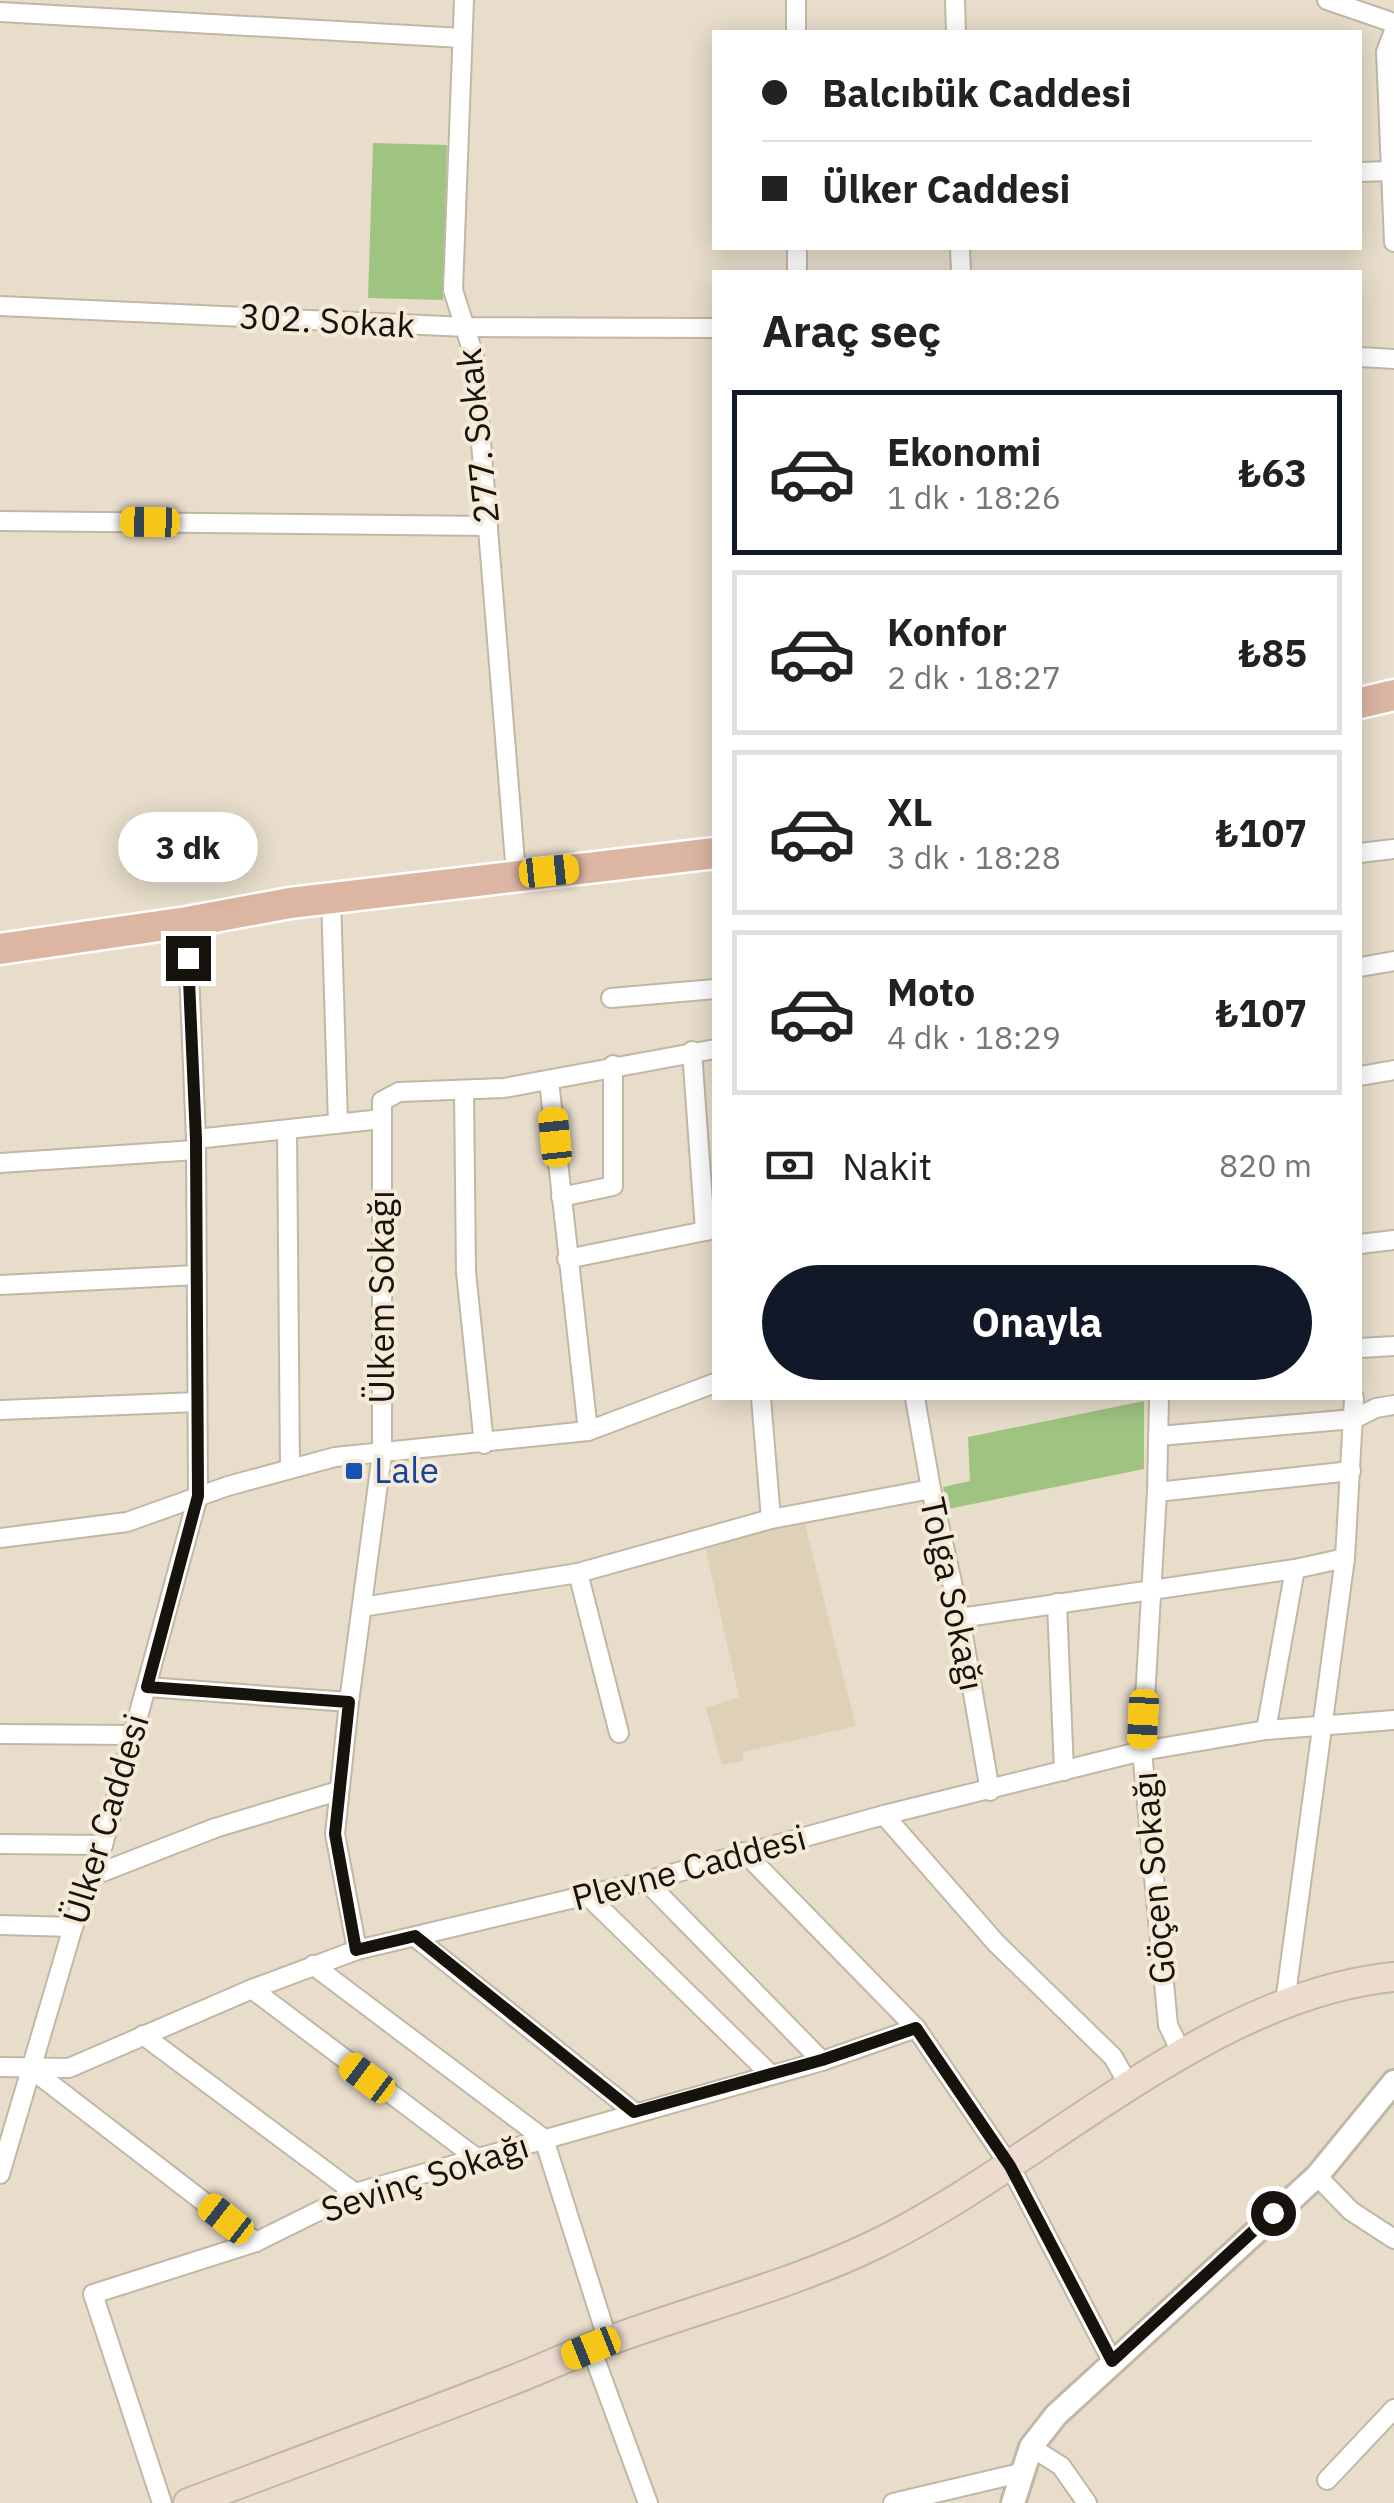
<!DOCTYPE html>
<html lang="tr">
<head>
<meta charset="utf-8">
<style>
	:root { --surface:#fff; --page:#f2f2f2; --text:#222; --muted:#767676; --line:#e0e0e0; --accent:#111827 }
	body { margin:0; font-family:"IBM Plex Sans",sans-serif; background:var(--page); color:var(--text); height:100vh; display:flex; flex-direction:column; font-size:38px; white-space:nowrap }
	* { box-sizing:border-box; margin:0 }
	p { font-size:32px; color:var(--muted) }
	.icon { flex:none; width:55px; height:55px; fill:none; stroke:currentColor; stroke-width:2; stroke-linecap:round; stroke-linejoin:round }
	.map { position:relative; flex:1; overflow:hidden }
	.side { position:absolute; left:712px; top:270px; width:650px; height:1130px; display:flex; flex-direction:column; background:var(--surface); border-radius:0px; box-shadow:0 5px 25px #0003 }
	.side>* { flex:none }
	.guide { position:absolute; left:712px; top:30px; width:650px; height:220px; border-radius:0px; box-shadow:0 5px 25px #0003; display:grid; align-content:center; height:220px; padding:0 50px; background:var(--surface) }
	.end { position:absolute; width:45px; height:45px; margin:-22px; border:12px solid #16120c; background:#fff; box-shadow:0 0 0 5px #fff }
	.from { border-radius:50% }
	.bubble { position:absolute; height:70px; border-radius:35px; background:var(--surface); box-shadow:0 5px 25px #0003; font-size:32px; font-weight:800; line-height:70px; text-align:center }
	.car { position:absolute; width:30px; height:60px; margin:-30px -15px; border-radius:12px; box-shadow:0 0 8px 2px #0007; background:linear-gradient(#f5c518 24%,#345 0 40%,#f5c518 0 76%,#345 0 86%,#f5c518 0) }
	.guide b { display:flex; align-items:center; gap:35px; height:95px; font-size:38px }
	.guide b+b { border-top:2px solid var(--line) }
	.guide i { width:25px; height:25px; background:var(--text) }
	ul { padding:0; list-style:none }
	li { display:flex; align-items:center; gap:30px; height:165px; margin:0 20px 15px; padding:0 30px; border:5px solid var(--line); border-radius:0px }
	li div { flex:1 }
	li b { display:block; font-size:38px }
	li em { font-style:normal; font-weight:800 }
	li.selected { border-color:var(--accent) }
	li>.icon { width:90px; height:90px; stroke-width:1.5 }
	h2 { padding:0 50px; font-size:45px; line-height:120px }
	.pay { display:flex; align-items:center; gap:25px; height:110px; padding:0 50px; font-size:38px }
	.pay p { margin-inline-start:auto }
	.primary-button { display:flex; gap:20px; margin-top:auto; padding:20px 50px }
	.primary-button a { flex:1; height:115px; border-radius:60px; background:var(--accent); color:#fff; font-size:40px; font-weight:800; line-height:115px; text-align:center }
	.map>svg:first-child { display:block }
</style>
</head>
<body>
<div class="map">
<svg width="1394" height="2503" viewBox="0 0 1394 2503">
	<rect width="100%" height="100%" fill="#e8ddcb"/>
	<polygon fill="#dfd1b8" points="804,1521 856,1726 743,1752 743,1761 722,1765 706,1708 739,1697 706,1551 708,1543"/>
	<g fill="#9fc381">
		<polygon points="373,143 447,145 443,300 368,298"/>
		<polygon points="1144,1401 1144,1469 948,1509 943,1487 970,1481 968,1437"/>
	</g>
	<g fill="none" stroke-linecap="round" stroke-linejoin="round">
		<defs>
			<g id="minor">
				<polyline points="464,0 453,290 474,356 516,874"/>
				<polyline points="796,0 796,32"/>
				<polyline points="955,0 956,32"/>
				<polyline points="1327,0 1394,23"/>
				<polyline points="0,12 462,38"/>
				<polyline points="1394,31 1386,52 1394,242"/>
				<polyline points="1360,172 1390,171"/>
				<polyline points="797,248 797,272"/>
				<polyline points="960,248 961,272"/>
				<polyline points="0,306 467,327 715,328"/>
				<polyline points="1360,357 1394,359"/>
				<polyline points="0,521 488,526"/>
				<polyline points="1360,853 1394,849"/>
				<polyline points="331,898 338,1123"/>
				<polyline points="1360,967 1394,961"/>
				<polyline points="611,998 715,989"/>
				<polyline points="692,1051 705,1231"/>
				<polyline points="1360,1076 1394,1070"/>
				<polyline points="549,1081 588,1431"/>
				<polyline points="464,1090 466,1272 484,1444"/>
				<polyline points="287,1130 290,1468"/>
				<polyline points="196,1139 382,1119"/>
				<polyline points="0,1163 195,1150"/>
				<polyline points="561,1197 613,1186 613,1065"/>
				<polyline points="1360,1244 1394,1240"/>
				<polyline points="567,1259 715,1229"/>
				<polyline points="0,1285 197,1275"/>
				<polyline points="1360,1348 1394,1346"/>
				<polyline points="761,1398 771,1519"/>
				<polyline points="915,1398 931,1489 960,1618 990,1791"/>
				<polyline points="1159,1398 1157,1492 1142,1751 1168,2025 1183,2056"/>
				<polyline points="0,1410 197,1402"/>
				<polyline points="1159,1436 1354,1419 1376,1408 1394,1405"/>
				<polyline points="1157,1492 1351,1471"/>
				<polyline points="0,1538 127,1522 228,1486 335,1457 588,1431 715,1383"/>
				<polyline points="578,1573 619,1733"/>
				<polyline points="1057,1603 1064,1771"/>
				<polyline points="362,1607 578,1573 771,1519 931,1489"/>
				<polyline points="960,1618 1295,1569 1345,1558"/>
				<polyline points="147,1687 349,1702"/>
				<polyline points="1266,1730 1295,1569"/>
				<polyline points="0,1734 134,1735"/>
				<polyline points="884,1815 996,1943 1113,2057 1130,2087"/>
				<polyline points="0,1844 103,1845"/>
				<polyline points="744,1852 916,2028 1010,2166 1112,2361"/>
				<polyline points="92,1876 215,1828 338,1791"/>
				<polyline points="646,1881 822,2061"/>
				<polyline points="588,1896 770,2074"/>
				<polyline points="0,1925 73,1927"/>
				<polyline points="415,1937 634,2112"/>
				<polyline points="357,1950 335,1834 349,1702 382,1454 382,1101 399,1092 504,1088 715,1049"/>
				<polyline points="313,1965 544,2139 608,2341"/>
				<polyline points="252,1989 479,2160"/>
				<polyline points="1285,2002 1345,1558 1354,1398"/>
				<polyline points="143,2035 355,2193"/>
				<polyline points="0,2067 69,2068 252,1989 357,1950 646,1881 884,1815 1142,1751 1266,1730 1394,1720"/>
				<polyline points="30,2068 256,2242"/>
				<polyline points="0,2174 73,1927 103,1845 198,1496 196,1139 187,922"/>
				<polyline points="1317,2176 1351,2211 1394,2239"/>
				<polyline points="591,2348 648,2503"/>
				<polyline points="1031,2447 1061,2466 1087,2503"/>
				<polyline points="1327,2480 1394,2409"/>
				<polyline points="162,2503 93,2294 256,2242 355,2193 822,2061 916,2028"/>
				<polyline points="893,2503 1020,2473"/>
			</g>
			<polyline id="tertiary" points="1013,2503 1031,2447 1056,2415 1317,2176 1394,2082"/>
			<path id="secondary" d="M188,2503C297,2462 406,2422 513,2380C546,2367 578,2352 611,2340C698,2308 791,2285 874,2245C1041,2164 1207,1995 1394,1977"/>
			<g id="primary">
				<polyline points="1360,703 1394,695"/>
				<polyline points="0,949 187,922 290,903 715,853"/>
			</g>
		</defs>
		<use href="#minor" stroke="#c1b7a5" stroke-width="22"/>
		<use href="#tertiary" stroke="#c1b7a5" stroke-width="28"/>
		<use href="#secondary" stroke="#c1b7a5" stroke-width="32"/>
		<use href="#primary" stroke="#fff" stroke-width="35"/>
		<use href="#minor" stroke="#fff" stroke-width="18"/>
		<use href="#tertiary" stroke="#fff" stroke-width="22"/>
		<use href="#secondary" stroke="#eddbd0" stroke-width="28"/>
		<use href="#primary" stroke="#dcb6a2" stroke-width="30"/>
	</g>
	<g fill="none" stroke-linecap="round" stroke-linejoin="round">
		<polyline stroke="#16120c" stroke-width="12" points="188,958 196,1139 198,1496 147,1687 349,1702 335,1834 356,1950 415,1936 634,2112 822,2060 916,2028 1010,2166 1112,2361 1273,2213"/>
	</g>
	<rect fill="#1a4fb4" stroke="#f5ead8" stroke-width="4" x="344" y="1461" width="20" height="20" rx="5"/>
	<g text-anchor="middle" stroke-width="8" stroke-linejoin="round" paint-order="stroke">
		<g font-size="35" fill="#16120c" stroke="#f5ead8">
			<text transform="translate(327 321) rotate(3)" y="12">302. Sokak</text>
			<text transform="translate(478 436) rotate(-96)" y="12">277. Sokak</text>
			<text transform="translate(382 1297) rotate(-90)" y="12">Ülkem Sokağı</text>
			<text transform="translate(952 1594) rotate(78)" y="12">Tolga Sokağı</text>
			<text transform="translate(106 1819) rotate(-73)" y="12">Ülker Caddesi</text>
			<text transform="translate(689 1868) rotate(-15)" y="12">Plevne Caddesi</text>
			<text transform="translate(1154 1878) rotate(-95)" y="12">Göçen Sokağı</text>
			<text transform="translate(425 2178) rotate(-18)" y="12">Sevinç Sokağı</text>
		</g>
		<g font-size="35" fill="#164399" stroke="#f5ead8" text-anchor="start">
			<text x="374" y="1483">Lale</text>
		</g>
	</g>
</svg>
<i class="end from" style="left:1273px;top:2213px"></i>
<i class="end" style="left:188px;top:958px"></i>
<div class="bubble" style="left:118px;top:812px;width:140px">3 dk</div>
<i class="car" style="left:150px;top:522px;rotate:271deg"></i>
<i class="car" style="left:549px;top:871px;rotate:84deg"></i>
<i class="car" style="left:555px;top:1137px;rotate:354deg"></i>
<i class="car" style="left:1143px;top:1719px;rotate:183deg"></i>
<i class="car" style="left:367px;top:2078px;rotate:307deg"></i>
<i class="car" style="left:226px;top:2219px;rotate:308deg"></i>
<i class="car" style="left:591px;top:2348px;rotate:248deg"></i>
<div class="guide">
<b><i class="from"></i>Balcıbük Caddesi</b>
<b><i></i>Ülker Caddesi</b>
</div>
<section class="side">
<h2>Araç seç</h2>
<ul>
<li class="selected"><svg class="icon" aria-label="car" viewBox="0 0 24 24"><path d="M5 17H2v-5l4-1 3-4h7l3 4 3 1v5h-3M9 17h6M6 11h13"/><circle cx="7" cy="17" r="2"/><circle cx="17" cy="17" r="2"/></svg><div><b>Ekonomi</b><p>1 dk · 18:26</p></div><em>₺63</em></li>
<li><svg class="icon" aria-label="car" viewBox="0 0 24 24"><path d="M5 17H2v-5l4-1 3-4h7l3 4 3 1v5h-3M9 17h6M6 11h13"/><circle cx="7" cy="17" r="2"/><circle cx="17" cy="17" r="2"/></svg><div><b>Konfor</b><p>2 dk · 18:27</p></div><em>₺85</em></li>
<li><svg class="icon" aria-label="car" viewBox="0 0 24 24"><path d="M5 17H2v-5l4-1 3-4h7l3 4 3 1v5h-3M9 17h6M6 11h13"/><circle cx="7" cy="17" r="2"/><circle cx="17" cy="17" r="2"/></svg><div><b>XL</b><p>3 dk · 18:28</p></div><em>₺107</em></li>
<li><svg class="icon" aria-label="car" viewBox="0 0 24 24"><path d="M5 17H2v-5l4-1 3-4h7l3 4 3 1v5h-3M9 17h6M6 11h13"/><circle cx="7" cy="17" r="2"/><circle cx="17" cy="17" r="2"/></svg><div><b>Moto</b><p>4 dk · 18:29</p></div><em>₺107</em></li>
</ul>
<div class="pay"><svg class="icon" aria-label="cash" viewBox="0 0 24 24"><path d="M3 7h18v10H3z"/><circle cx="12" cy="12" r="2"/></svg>Nakit<p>820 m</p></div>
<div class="primary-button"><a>Onayla</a></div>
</section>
</div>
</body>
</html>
